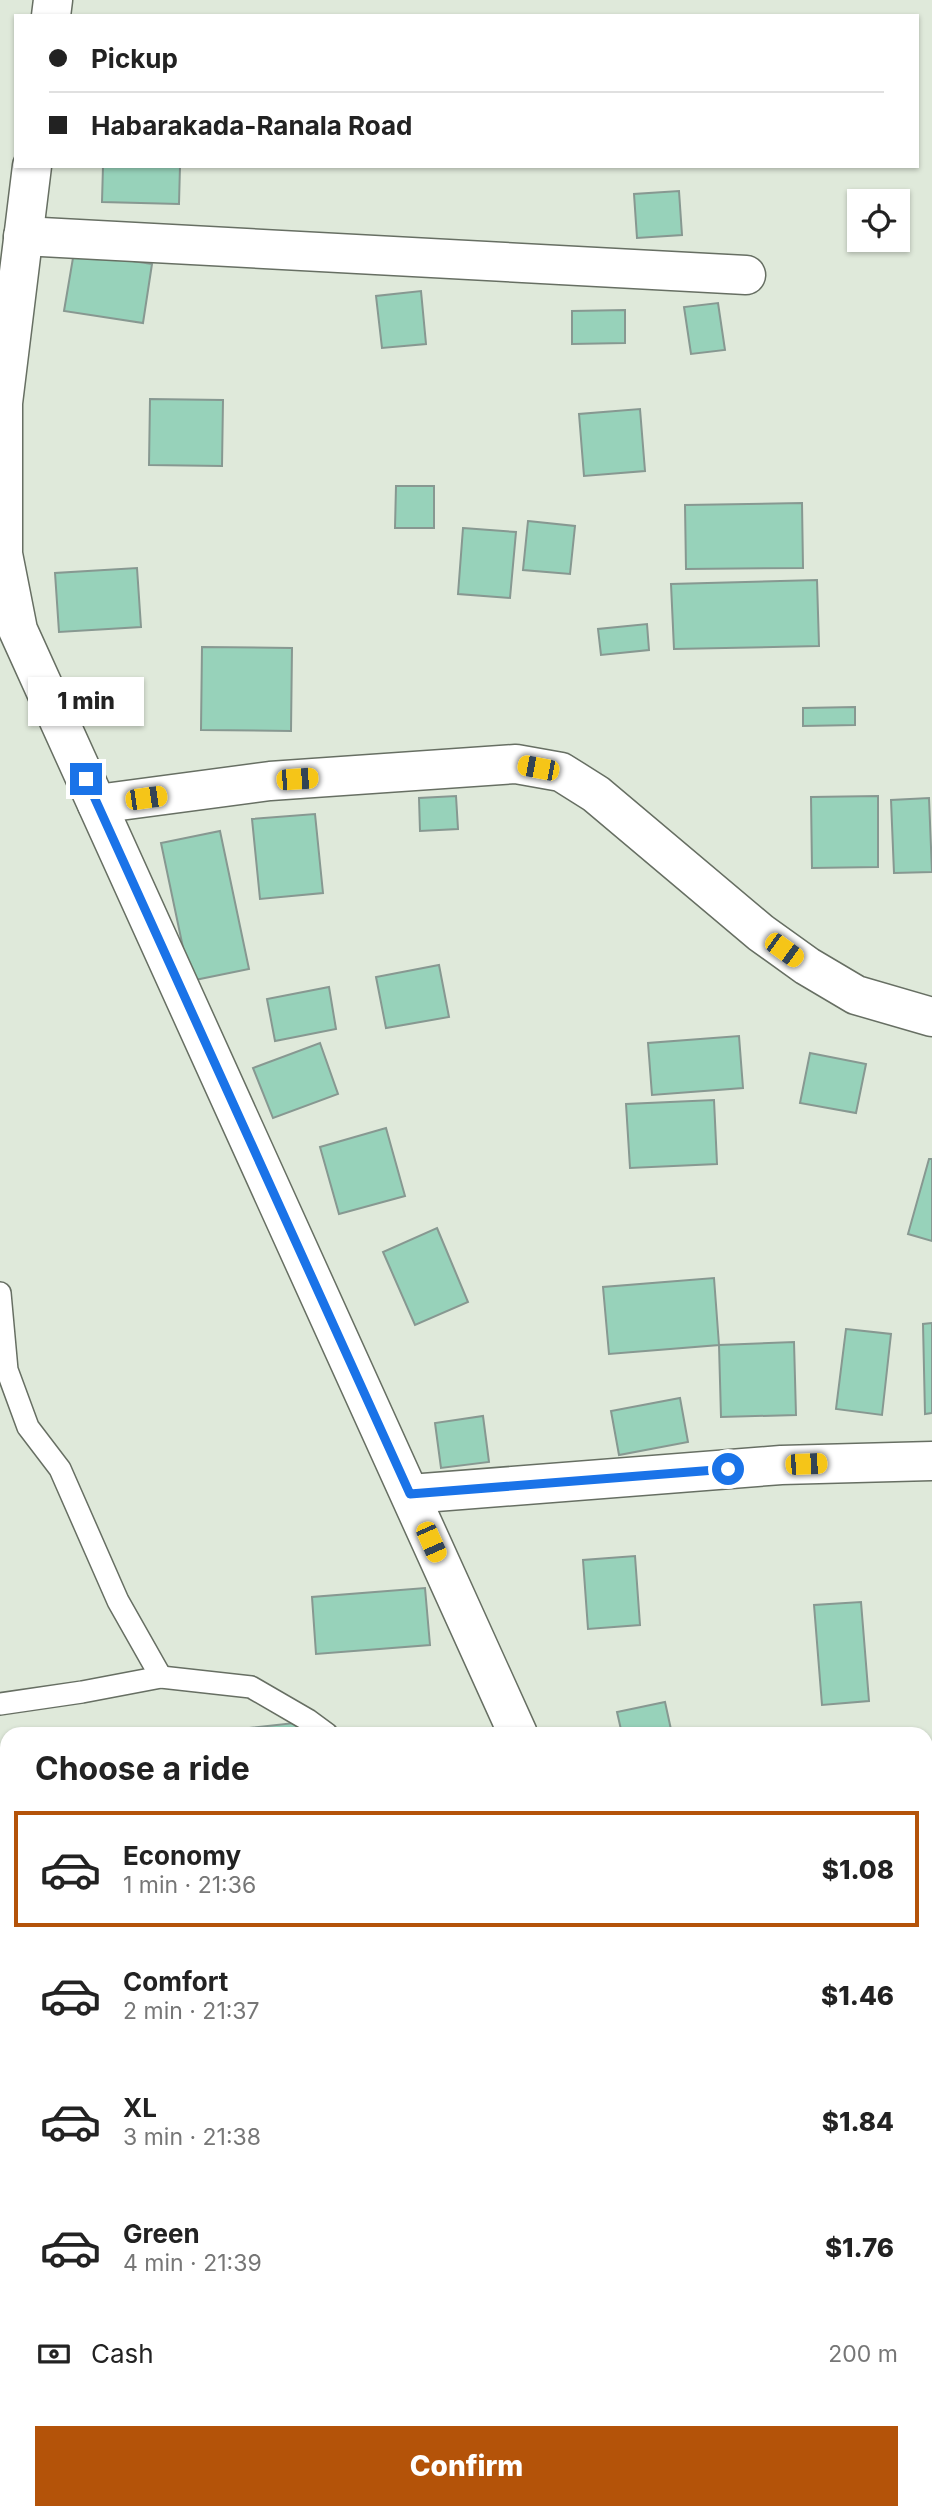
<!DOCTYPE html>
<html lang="en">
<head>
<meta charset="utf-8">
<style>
	:root { --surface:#fff; --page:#f6f6f6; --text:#222; --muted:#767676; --line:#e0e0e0; --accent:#b45309 }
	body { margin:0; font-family:Inter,sans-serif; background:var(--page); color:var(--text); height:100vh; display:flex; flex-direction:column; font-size:26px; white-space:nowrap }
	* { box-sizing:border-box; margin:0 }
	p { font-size:23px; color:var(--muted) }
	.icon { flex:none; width:38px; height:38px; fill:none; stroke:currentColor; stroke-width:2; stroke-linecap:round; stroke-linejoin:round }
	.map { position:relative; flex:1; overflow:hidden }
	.sheet { position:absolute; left:0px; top:1727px; width:933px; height:793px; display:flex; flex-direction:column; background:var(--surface); border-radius:21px 21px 0 0; box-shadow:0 2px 5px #0004 }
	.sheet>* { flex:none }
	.banner { position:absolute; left:14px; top:14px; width:905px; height:154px; border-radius:0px; box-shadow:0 2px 5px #0004; display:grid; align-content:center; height:154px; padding:0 35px; background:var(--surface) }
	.controls { position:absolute; left:847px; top:189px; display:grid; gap:14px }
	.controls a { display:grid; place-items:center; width:63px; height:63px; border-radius:0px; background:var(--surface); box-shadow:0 2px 5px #0004; font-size:35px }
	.end { position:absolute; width:32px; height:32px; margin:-16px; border:9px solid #1a73e8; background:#fff; box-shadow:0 0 0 4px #fff }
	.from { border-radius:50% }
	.bubble { position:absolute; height:49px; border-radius:0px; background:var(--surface); box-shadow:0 2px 5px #0004; font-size:23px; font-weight:800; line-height:49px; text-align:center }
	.car { position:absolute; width:21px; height:42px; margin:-21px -10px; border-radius:9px; box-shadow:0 0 5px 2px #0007; background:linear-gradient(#f5c518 24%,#345 0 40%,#f5c518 0 76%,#345 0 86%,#f5c518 0) }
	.banner b { display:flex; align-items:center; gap:24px; height:66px; font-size:26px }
	.banner b+b { border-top:2px solid var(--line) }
	.banner i { width:18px; height:18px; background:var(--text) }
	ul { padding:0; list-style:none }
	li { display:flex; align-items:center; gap:21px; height:116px; margin:0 14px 10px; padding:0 21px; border:4px solid transparent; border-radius:0px }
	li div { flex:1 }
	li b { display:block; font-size:26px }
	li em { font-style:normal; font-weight:800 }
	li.on { border-color:var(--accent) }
	li>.icon { width:63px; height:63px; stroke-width:1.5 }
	h2 { padding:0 35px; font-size:32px; line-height:84px }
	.pay { display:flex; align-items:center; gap:18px; height:77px; padding:0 35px; font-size:26px }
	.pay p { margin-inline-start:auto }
	.primary-button { display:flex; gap:14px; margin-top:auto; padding:14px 35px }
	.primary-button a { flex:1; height:80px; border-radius:0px; background:var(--accent); color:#fff; font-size:28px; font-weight:800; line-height:80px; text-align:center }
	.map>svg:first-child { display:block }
</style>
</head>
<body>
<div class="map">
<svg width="932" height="2519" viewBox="0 0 932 2519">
	<rect width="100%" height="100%" fill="#dfe9da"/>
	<polygon fill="#d1dfca" points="926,2207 932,2207 932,2519 763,2519 763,2513 926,2513"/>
	<g fill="#97d2ba" stroke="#879891" stroke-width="2">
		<polygon points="103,166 180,166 179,204 102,202"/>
		<polygon points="679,191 682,235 637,238 634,194"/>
		<polygon points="74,252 152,264 143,323 64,311"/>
		<polygon points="421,291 426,344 382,348 376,296"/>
		<polygon points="718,303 725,350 691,354 684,307"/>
		<polygon points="625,310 625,343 572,344 572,311"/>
		<polygon points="150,399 223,400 222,466 149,465"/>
		<polygon points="640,409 645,471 584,476 579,414"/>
		<polygon points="396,486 434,486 434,528 395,528"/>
		<polygon points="802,503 803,568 686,569 685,505"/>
		<polygon points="528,521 575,526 570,574 523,570"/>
		<polygon points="463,528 516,532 510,598 458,594"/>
		<polygon points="137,568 141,627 59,632 55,573"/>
		<polygon points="817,580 819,646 674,649 671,584"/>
		<polygon points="647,624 649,650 601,655 598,629"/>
		<polygon points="202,647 292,648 291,731 201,730"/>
		<polygon points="855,707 855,725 803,726 803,708"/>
		<polygon points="456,796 458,829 420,831 419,798"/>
		<polygon points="878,796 878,867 812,868 811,797"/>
		<polygon points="929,798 932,872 894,873 891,800"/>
		<polygon points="315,814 323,893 260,899 252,819"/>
		<polygon points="220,831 249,969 190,981 161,843"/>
		<polygon points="439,965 449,1017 386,1028 376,977"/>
		<polygon points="329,987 336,1029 275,1041 267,999"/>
		<polygon points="739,1036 743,1088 652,1095 648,1043"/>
		<polygon points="320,1043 338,1094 273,1118 253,1068"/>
		<polygon points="810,1053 866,1064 856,1113 800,1103"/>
		<polygon points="714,1100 717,1164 630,1168 626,1104"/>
		<polygon points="386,1128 405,1196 339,1214 320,1147"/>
		<polygon points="929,1159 932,1159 932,1241 908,1234"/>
		<polygon points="437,1228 468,1302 415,1325 383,1252"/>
		<polygon points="714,1278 719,1345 609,1354 603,1287"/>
		<polygon points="932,1323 932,1413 925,1414 923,1324"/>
		<polygon points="846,1329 891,1334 882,1415 836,1409"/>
		<polygon points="794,1342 796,1415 721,1417 719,1345"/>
		<polygon points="680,1398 688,1442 619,1455 611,1411"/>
		<polygon points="483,1416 489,1462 441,1468 435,1423"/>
		<polygon points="635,1556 640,1625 588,1629 583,1560"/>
		<polygon points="425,1588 430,1645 316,1654 312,1597"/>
		<polygon points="861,1602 869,1701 822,1705 814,1605"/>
		<polygon points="665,1702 672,1734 622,1734 617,1712"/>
		<polygon points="303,1722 305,1734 194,1734"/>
		<polygon points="7,1755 7,2106 0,2107 0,1756"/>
		<rect x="0" y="2178" width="7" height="315"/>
		<polygon points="926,2224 932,2225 932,2290 926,2290"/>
		<rect x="926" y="2297" width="6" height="105"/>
		<polygon points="926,2412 932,2412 932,2519 853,2519 853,2513 926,2513"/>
		<polygon points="419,2513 524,2513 525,2519 419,2519"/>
		<polygon points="554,2513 654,2513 655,2519 554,2519"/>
		<polygon points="408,2516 408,2519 356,2519"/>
	</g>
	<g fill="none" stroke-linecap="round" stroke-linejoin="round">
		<defs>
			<g id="service">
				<polyline points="0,1293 7,1370 28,1427 60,1469 118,1601 161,1677"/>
				<polyline points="0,1704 82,1692 161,1677 251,1687 308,1720 327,1734"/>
			</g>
			<g id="minor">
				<polyline points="23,236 746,275"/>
				<polyline points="97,804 270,781 516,764 561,772 596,794 761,933 807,966 856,995 932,1017"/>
				<polyline points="410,1494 781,1465 932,1461"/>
				<polyline points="926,1779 932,1779"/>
			</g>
			<g id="secondary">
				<polyline points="51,16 53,0"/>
				<polyline points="32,166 3,403 3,554 18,630 518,1734"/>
				<polyline points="733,2513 733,2519"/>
			</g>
		</defs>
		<use href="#service" stroke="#676f63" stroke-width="24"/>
		<use href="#minor" stroke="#676f63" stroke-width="41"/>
		<use href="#secondary" stroke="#676f63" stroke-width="41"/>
		<use href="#service" stroke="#fff" stroke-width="21"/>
		<use href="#minor" stroke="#fff" stroke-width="38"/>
		<use href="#secondary" stroke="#fff" stroke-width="38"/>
	</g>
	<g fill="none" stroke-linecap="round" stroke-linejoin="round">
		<polyline stroke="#1a73e8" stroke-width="9" points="86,779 410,1494 728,1469"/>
	</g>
</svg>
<div class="controls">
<a><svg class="icon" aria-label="locate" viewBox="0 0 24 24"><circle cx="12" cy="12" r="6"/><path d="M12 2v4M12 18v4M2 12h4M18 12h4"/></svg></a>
</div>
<i class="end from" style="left:728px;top:1469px"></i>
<i class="end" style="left:86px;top:779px"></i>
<div class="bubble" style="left:28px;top:677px;width:116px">1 min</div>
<i class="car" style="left:538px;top:768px;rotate:281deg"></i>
<i class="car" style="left:297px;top:779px;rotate:86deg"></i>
<i class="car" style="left:146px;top:798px;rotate:82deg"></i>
<i class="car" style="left:784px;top:950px;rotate:126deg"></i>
<i class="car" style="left:806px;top:1464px;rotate:88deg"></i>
<i class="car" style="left:431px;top:1542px;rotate:156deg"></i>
<div class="banner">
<b><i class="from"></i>Pickup</b>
<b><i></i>Habarakada-Ranala Road</b>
</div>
<section class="sheet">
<h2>Choose a ride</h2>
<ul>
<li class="on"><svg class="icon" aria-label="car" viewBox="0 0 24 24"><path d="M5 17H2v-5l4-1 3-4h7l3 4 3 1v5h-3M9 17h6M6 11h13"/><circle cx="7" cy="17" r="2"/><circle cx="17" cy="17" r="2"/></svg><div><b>Economy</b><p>1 min · 21:36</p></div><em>$1.08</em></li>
<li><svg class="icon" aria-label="car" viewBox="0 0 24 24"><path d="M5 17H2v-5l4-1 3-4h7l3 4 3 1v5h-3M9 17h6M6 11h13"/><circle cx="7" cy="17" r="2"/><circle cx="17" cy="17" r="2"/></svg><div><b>Comfort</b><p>2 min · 21:37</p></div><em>$1.46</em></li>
<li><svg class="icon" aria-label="car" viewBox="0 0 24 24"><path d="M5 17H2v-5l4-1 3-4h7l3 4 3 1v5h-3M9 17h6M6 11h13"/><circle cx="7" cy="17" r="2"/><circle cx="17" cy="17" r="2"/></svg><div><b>XL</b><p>3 min · 21:38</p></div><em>$1.84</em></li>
<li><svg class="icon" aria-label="car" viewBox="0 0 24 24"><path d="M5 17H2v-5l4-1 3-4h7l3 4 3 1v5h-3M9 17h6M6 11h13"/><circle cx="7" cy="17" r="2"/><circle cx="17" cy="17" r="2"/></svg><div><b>Green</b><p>4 min · 21:39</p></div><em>$1.76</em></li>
</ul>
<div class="pay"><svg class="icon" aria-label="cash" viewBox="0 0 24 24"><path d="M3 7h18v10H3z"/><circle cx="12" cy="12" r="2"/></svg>Cash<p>200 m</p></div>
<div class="primary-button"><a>Confirm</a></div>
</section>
</div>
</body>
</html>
